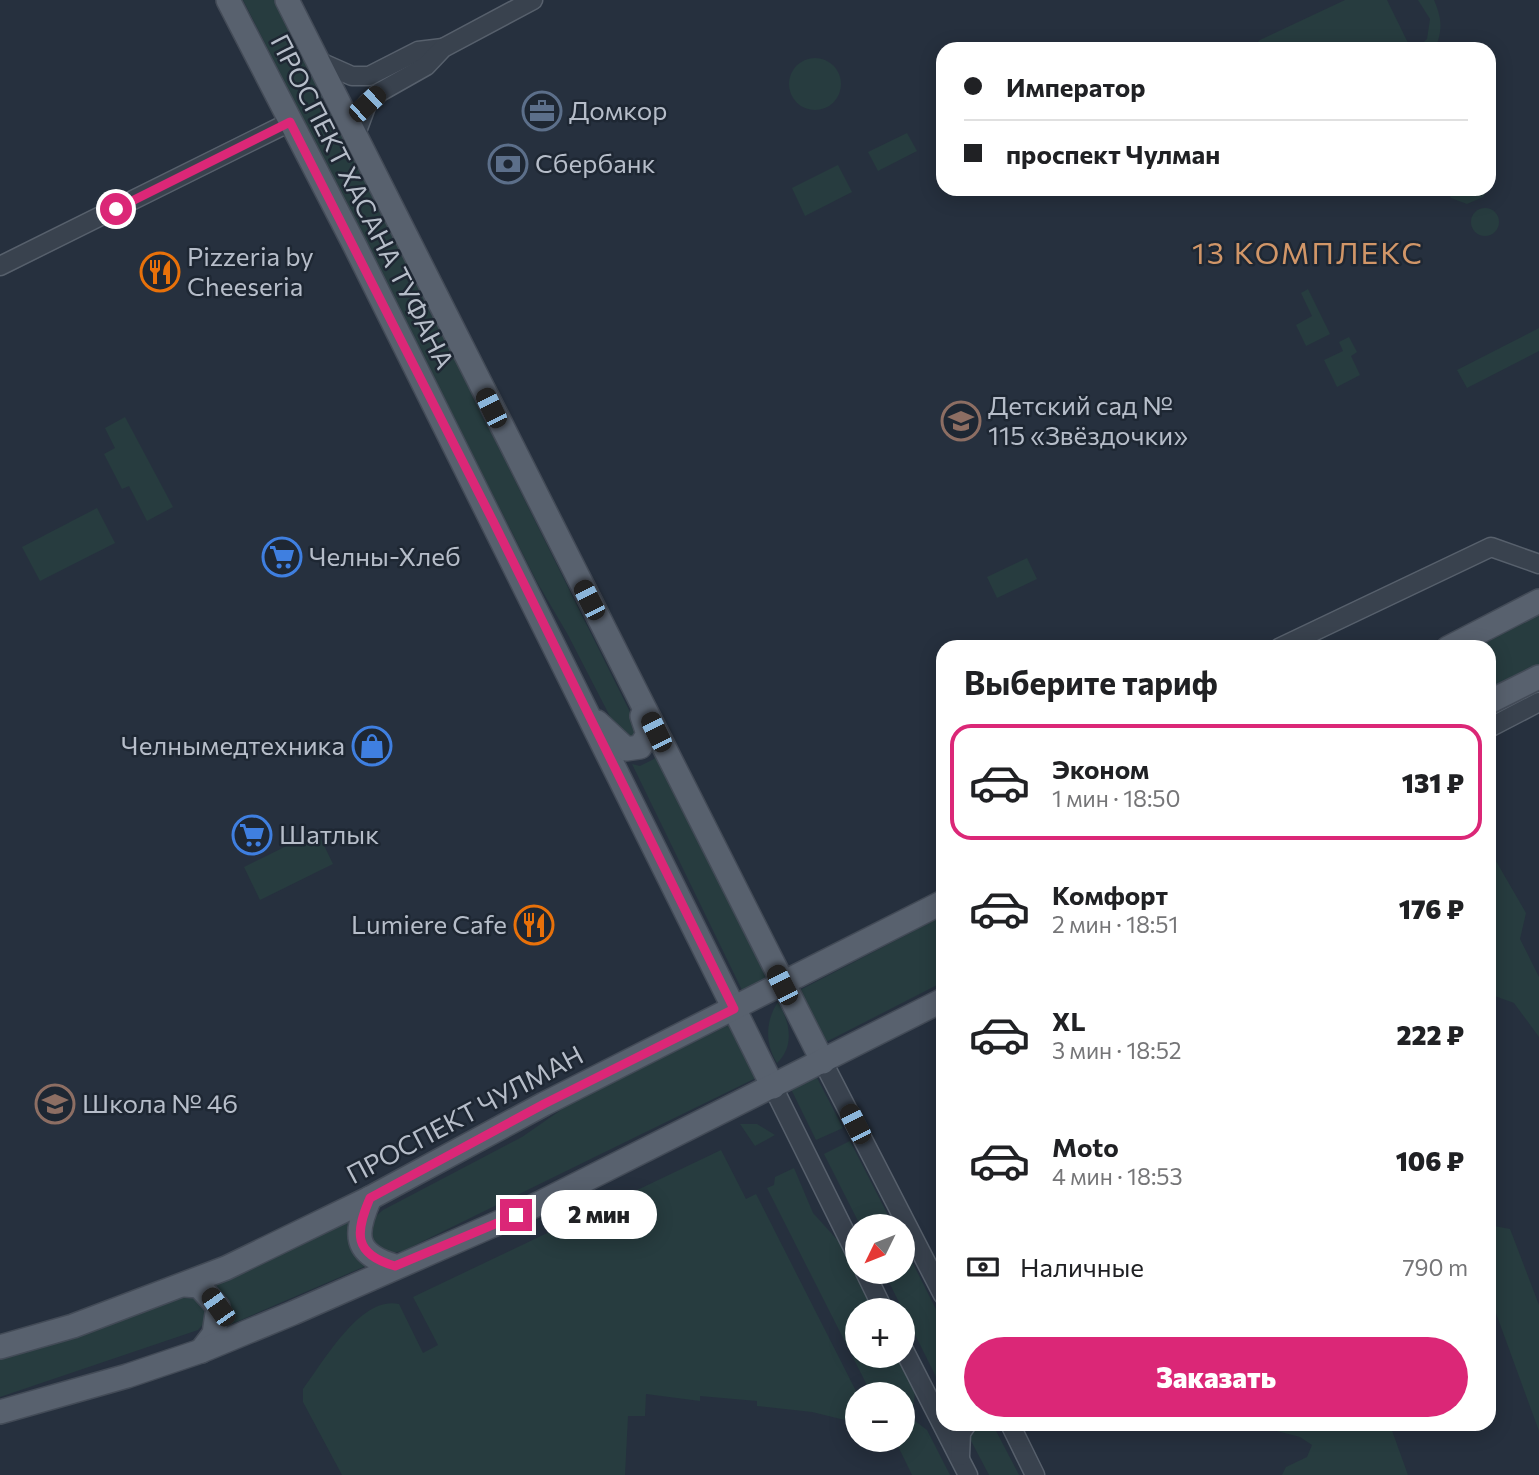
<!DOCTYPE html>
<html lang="ru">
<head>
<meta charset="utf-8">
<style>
	:root { --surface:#fff; --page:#f6f6f6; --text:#202124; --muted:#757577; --line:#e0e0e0; --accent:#db2777 }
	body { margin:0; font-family:Commissioner,sans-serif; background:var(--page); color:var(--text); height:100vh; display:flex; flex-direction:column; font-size:26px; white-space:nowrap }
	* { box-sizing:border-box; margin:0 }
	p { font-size:23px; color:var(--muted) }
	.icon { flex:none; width:38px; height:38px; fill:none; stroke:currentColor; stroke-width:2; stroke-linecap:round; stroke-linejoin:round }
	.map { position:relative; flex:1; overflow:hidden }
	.sheet { position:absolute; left:936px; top:640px; width:560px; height:791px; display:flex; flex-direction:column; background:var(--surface); border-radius:21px; box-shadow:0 4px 18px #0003 }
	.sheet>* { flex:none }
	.top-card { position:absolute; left:936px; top:42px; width:560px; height:154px; border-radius:21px; box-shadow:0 4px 18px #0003; display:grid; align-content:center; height:154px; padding:0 28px; background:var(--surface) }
	.needle { width:46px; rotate:227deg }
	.tools { position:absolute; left:845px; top:1214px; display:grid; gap:14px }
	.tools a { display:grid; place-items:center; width:70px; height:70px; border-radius:50%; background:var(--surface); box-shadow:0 4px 18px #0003; font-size:35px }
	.end { position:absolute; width:32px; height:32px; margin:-16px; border:9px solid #db2777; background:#fff; box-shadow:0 0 0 4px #fff }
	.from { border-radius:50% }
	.bubble { position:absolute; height:49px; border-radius:24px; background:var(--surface); box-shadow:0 4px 18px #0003; font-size:23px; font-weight:800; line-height:49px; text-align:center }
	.car { position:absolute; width:21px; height:42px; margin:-21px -10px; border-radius:9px; box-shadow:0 0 5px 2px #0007; background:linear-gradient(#222 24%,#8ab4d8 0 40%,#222 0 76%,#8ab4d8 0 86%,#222 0) }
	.top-card b { display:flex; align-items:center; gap:24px; height:66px; font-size:26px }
	.top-card b+b { border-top:2px solid var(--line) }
	.top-card i { width:18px; height:18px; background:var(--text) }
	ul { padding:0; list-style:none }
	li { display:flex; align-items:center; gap:21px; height:116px; margin:0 14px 10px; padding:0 14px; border:4px solid transparent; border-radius:21px }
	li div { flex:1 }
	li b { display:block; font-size:26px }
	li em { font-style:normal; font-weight:800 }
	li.active { border-color:var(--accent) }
	li>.icon { width:63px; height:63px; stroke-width:1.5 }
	h2 { padding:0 28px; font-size:32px; line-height:84px }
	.pay { display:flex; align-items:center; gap:18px; height:77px; padding:0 28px; font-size:26px }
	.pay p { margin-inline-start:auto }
	.action { display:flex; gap:14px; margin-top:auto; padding:14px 28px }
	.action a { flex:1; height:80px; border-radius:42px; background:var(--accent); color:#fff; font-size:28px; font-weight:800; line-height:80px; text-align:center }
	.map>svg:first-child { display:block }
</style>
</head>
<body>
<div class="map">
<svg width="1539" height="1475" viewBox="0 0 1539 1475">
	<rect width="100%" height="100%" fill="#26303e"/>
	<g fill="#273c3f">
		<polygon points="243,0 276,0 638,728 632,737 627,738 618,732 568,635 537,582"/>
		<polygon points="1345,0 1387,0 1411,49 1250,49 1260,40"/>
		<path d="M1418,0H1434C1442,19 1443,30 1435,49H1416L1427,39L1430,19Z"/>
		<circle cx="815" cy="84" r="26"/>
		<polygon points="907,133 917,151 878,171 868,152"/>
		<polygon points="838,165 852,192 805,216 792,188"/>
		<polygon points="1446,189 1488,189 1483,197 1467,204 1451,198"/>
		<circle cx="1485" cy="222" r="14"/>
		<polygon points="1308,289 1330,334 1306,346 1296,325 1312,316 1301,293"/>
		<polygon points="1539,328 1539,351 1467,388 1457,370"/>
		<polygon points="1349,337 1357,352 1351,356 1360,375 1337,387 1324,360 1343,351 1339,342"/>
		<polygon points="125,417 173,507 147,521 129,486 122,489 104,454 115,448 105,428"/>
		<polygon points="97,508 115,543 40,581 22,547"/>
		<polygon points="1027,558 1037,579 997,598 987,577"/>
		<polygon points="1539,612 1539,668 1489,691 1489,648 1469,648"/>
		<polygon points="658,750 766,978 742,990 632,764 640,766 654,759"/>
		<polygon points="317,831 333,864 260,900 244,867"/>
		<polygon points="1489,849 1526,913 1520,939 1539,977 1539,1037 1514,1003 1489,994"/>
		<polygon points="943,916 943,982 826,1042 800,990"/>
		<path d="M778,1002C790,1022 795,1046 777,1063C765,1044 765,1021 778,1002Z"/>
		<path d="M729,1025L756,1078L403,1251C385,1255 380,1250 369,1237L373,1219L383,1210L522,1137L568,1105Z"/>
		<polygon points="815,1074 843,1128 816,1140 790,1087"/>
		<polygon points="740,1124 757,1124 775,1135 755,1146"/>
		<polygon points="850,1141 894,1227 861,1227 824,1154"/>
		<path d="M721,1150L746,1199L756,1194L858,1395L857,1423L812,1412L757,1406V1401L700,1396V1401L646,1394L645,1416H628L625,1475H342L303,1402V1389C324,1361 361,1295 399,1304L423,1353L438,1345L413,1297Z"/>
		<polygon points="794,1168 813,1213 841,1244 875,1311 858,1311 858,1356 898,1356 915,1390 914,1404 903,1412 903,1395 872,1395 767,1188 774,1185 775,1177"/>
		<polygon points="350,1218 350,1243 368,1265 227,1326 227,1302 211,1283"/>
		<polygon points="1489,1225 1510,1229 1539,1305 1539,1431 1489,1294"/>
		<polygon points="903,1244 943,1323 943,1391 884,1272 903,1272"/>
		<polygon points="184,1296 195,1296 207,1311 206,1321 198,1330 0,1397 0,1355"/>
		<polygon points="915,1421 927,1430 950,1475 912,1475 895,1440 903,1440 903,1424"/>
		<polygon points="986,1425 995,1429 1019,1475 989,1475 969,1437 973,1430"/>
		<polygon points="1266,1425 1390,1425 1408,1475 1282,1475 1286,1467 1307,1457 1312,1445 1300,1437 1269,1429"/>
	</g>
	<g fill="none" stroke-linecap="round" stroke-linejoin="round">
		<defs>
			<g id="minor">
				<polyline points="318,61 352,76 369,76 418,51 443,48"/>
				<polyline points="356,134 367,104 380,92 426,66 443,48 533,0"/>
				<polyline points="0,266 290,122"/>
				<polyline points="1279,648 1491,547 1539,564"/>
				<polyline points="1489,728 1539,702"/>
				<polyline points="823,1062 943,1295"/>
				<polyline points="773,1087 858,1258"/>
				<polyline points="865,1272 884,1311"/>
				<polyline points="903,1348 968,1475"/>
				<polyline points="1010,1424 1035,1475"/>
				<polyline points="960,1456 961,1433 967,1424"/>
			</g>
			<g id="major">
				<polyline points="228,0 354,244 773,1087"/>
				<polyline points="287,0 823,1062"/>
				<polyline points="1448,648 1539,601"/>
				<polyline points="1489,702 1539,677"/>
				<polyline points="597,722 626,749 640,747 648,734 642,716"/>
				<path d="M370,1198C354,1234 353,1254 395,1266"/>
				<polyline points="185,1285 199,1286 218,1307 214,1334 201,1351"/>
				<polyline points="0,1347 73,1326 226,1268 370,1198 544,1104 943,902"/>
				<polyline points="0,1412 127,1376 201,1351 293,1313 516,1215 943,1000"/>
			</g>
		</defs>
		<use href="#minor" stroke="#57606c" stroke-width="21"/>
		<use href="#major" stroke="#434b57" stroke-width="26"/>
		<use href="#minor" stroke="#39424e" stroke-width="18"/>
		<use href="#major" stroke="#58616e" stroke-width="23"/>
	</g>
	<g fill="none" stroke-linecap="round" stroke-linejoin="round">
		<path stroke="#db2777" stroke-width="9" d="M116,209L290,122L493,521L734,1009L544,1104L370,1198C355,1233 353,1254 395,1266L516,1215"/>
	</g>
	<defs>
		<symbol id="office-ring" viewBox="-11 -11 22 22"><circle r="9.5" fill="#1e2733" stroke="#5c6f8a" stroke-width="1.5"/><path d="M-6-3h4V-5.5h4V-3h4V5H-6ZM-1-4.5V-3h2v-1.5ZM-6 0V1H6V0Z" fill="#5c6f8a"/></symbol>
		<symbol id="bank-ring" viewBox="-11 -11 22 22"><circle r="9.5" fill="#1e2733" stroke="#5c6f8a" stroke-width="1.5"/><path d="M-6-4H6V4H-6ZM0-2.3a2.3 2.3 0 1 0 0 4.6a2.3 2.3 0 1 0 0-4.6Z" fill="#5c6f8a"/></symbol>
		<symbol id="restaurant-ring" viewBox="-11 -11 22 22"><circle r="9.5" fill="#1e2733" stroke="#e8710a" stroke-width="1.5"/><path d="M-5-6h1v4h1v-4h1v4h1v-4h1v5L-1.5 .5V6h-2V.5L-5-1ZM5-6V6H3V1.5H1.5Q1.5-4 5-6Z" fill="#e8710a"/></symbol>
		<symbol id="school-ring" viewBox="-11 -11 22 22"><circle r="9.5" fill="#1e2733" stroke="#8d6e63" stroke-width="1.5"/><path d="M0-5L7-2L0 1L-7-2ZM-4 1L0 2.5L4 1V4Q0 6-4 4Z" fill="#8d6e63"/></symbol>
		<symbol id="supermarket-ring" viewBox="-11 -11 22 22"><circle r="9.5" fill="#1e2733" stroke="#3f7fe0" stroke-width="1.5"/><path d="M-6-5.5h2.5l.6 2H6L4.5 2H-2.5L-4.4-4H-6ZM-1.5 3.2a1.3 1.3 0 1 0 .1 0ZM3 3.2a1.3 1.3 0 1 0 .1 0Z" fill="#3f7fe0"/></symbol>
		<symbol id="shop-ring" viewBox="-11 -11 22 22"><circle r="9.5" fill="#1e2733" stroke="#3f7fe0" stroke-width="1.5"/><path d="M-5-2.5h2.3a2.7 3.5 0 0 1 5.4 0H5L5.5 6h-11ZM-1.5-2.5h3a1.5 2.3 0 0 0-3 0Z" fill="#3f7fe0"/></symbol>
	</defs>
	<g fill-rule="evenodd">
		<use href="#office-ring" x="520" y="89" width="44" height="44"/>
		<use href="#bank-ring" x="486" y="142" width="44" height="44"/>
		<use href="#restaurant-ring" x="138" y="250" width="44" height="44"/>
		<use href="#school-ring" x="939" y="399" width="44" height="44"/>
		<use href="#supermarket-ring" x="260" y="535" width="44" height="44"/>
		<use href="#shop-ring" x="350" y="724" width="44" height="44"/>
		<use href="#supermarket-ring" x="230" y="813" width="44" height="44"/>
		<use href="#restaurant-ring" x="512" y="903" width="44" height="44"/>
		<use href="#school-ring" x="33" y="1082" width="44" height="44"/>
	</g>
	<g text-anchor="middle" stroke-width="5" stroke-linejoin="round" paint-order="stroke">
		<g font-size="26" fill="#b6bdc9" stroke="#1e2733" text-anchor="start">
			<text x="569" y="120">Домкор</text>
			<text x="535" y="173">Сбербанк</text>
			<text x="187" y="266">Pizzeria by<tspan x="187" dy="30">Cheeseria</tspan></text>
			<text x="988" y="415">Детский сад №<tspan x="988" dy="30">115 «Звёздочки»</tspan></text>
			<text x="309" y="566">Челны-Хлеб</text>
			<text x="345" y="755" text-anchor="end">Челнымедтехника</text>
			<text x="279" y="844">Шатлык</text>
			<text x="507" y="934" text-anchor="end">Lumiere Cafe</text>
			<text x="82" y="1113">Школа № 46</text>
		</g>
		<g font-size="26" fill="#b6bdc9" stroke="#1e2733">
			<text transform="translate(362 202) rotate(63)" y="9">ПРОСПЕКТ ХАСАНА ТУФАНА</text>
			<text transform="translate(465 1115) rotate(-28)" y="9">ПРОСПЕКТ ЧУЛМАН</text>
		</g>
		<g font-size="30" letter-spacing="2" fill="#d19668" stroke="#1e2733">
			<text x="1308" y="264">13 КОМПЛЕКС</text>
		</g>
	</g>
</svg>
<div class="tools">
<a><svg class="needle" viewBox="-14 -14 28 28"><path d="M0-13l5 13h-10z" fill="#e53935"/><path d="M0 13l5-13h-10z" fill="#757577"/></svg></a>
<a>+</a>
<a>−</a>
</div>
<i class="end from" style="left:116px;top:209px"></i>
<i class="end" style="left:516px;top:1215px"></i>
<div class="bubble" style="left:541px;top:1190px;width:116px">2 мин</div>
<i class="car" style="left:367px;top:104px;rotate:47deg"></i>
<i class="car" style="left:491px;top:408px;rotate:334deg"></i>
<i class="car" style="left:589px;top:600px;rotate:333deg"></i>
<i class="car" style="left:656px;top:732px;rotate:334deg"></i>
<i class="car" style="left:782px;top:985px;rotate:333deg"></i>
<i class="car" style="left:855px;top:1124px;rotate:333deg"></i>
<i class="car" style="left:218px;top:1307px;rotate:325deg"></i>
<div class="top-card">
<b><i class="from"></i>Император</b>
<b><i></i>проспект Чулман</b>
</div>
<section class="sheet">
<h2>Выберите тариф</h2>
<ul>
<li class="active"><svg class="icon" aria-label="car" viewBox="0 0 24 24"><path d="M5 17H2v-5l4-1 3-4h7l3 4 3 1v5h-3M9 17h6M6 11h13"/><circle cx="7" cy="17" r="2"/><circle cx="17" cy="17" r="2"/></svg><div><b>Эконом</b><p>1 мин · 18:50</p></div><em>131 ₽</em></li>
<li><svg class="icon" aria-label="car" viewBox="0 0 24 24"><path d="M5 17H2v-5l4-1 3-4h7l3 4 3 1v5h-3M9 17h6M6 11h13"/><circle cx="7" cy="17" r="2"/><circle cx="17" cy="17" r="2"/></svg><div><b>Комфорт</b><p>2 мин · 18:51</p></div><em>176 ₽</em></li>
<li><svg class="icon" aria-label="car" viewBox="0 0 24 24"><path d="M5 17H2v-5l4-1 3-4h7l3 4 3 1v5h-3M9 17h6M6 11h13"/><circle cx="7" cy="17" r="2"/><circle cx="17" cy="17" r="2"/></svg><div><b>XL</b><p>3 мин · 18:52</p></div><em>222 ₽</em></li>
<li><svg class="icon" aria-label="car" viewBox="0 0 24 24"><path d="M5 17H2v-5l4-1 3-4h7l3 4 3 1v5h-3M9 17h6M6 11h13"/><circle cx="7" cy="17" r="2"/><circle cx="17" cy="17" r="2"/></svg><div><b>Moto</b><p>4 мин · 18:53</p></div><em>106 ₽</em></li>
</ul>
<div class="pay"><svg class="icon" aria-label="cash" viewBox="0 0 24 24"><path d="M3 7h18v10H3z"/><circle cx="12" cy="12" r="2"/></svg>Наличные<p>790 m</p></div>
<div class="action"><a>Заказать</a></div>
</section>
</div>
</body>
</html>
